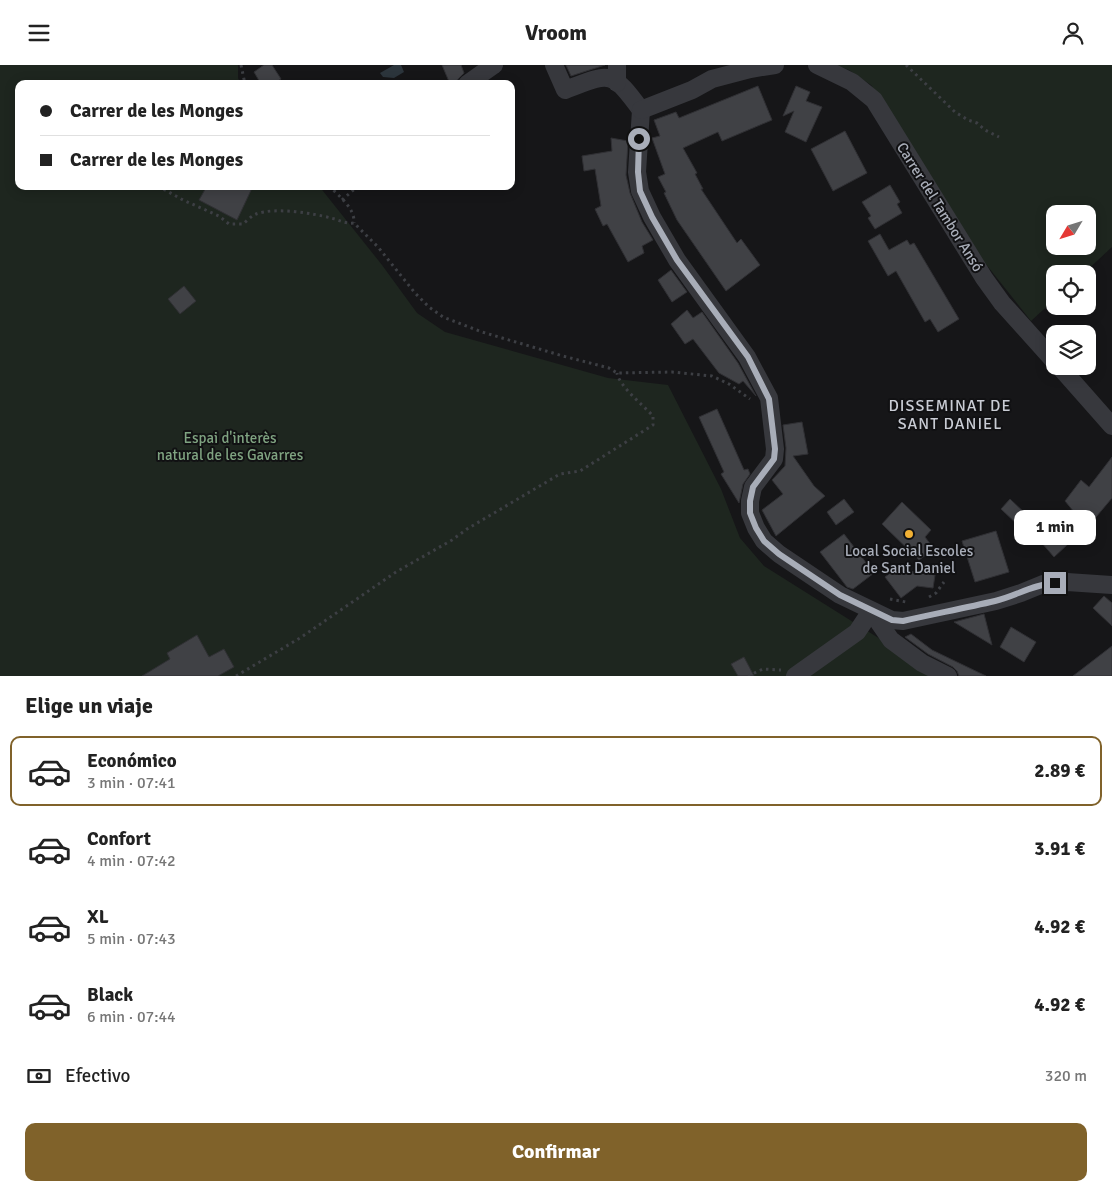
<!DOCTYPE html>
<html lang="es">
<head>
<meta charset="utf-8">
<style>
	:root { --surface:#fff; --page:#f2f2f2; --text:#222; --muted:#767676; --line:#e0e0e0; --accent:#80622a }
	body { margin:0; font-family:Signika,sans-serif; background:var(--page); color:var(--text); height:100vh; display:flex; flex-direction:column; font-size:19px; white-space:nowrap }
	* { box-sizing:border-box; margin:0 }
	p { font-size:16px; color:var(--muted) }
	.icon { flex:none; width:28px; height:28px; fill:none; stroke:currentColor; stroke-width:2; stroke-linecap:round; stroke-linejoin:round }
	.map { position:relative; height:611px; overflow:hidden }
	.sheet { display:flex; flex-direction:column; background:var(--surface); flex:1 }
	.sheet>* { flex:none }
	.top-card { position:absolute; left:15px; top:15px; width:500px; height:110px; border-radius:10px; box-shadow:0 2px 12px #0003; display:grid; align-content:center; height:110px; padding:0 25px; background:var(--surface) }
	.needle { width:32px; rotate:232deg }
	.fabs { position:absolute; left:1046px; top:140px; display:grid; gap:10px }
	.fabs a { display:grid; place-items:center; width:50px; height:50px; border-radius:10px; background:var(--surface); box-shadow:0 2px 12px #0003; font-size:25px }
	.end { position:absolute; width:22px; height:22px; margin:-11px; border:6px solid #a8adb8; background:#111; box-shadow:0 0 0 2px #111 }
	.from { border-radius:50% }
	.bubble { position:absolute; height:35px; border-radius:10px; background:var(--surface); box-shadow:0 2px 12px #0003; font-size:16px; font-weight:800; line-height:35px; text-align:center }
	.top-card b { display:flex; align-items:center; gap:18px; height:48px; font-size:19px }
	.top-card b+b { border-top:1px solid var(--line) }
	.top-card i { width:12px; height:12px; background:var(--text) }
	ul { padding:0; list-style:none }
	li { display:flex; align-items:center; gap:15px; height:70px; margin:0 10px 8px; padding:0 15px; border:2px solid transparent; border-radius:10px }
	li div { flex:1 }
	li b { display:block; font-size:19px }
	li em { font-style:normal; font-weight:800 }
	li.current { border-color:var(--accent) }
	li>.icon { width:45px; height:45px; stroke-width:1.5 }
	h2 { padding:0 25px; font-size:22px; line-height:60px }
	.pay { display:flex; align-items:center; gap:12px; height:55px; padding:0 25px; font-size:19px }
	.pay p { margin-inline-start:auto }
	.button { display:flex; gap:10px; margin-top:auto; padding:10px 25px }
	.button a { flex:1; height:58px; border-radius:10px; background:var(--accent); color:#fff; font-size:20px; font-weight:800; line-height:58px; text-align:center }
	header { display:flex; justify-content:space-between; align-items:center; height:65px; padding:0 25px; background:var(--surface); font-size:22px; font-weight:800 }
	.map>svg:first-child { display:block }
</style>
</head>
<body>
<header><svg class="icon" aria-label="menu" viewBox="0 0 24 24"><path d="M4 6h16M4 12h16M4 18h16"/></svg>Vroom<svg class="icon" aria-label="person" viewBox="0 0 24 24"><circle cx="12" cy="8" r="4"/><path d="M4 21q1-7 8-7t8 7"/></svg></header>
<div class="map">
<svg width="1112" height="611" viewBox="0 0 1112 611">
	<rect width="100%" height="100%" fill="#161618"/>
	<g fill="#1e261f" fill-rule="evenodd">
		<polygon points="0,0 238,0 238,13 241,19 19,19 19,121 319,121 382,200 417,248 445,267 608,313 668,320 721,424 740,473 764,501 939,611 0,611"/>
		<path d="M835,0H1112V182L1083,209H1055V234L1031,256L981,193L913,82L871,20L849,5ZM1055,149H1088V181H1055Z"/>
	</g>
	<polygon fill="#2c353c" points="394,0 401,0 404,7 394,13 383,12 380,8"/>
	<g fill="#404145" stroke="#303034">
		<polygon points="264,0 272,0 281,14 273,19 261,19 254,7"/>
		<polygon points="442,0 461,0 464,8 458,14 457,19 450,19"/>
		<polygon points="566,0 605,0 571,11"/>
		<polygon points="758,21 772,55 722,76 718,67 683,83 697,108 695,109 703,124 701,124 737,178 741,174 760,200 726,226 677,155 664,128 666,127 658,112 665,109 652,73 660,71 654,55 676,47 679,53"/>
		<polygon points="796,21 810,27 806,36 822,42 806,77 785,67 794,46 783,51"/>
		<polygon points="845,66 867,108 833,126 811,84"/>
		<polygon points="611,73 628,76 626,110 630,128 642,157 653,175 642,181 644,188 628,197 607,159 603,161 595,144 601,141 595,104 584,106 582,91 612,86"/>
		<polygon points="890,120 900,137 897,139 902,148 875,164 868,153 871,151 862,137"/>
		<polygon points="207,121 253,121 237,155 199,135"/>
		<polygon points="880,169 889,185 907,175 910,180 914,178 959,254 938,267 930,254 925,257 896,206 888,211 868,176"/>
		<polygon points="671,205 687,227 672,237 658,215"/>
		<polygon points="184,221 196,236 180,249 168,234"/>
		<polygon points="687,245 693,253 702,247 738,298 756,331 743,316 739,319 719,308 693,274 685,279 671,259"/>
		<polygon points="717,344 744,405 748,404 750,409 743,419 739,438 721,409 724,407 699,352"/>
		<polygon points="802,357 808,389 793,391 814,421 825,431 776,471 762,445 783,429 772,415 785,401 786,383 783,360"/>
		<polygon points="1112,392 1112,433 1091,458 1054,492 1041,477 1074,447 1065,436 1081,415 1089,422"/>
		<polygon points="844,434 854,447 836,460 827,447"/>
		<polygon points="1010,434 1029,452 1020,462 1001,444"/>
		<polygon points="902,437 931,465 925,472 934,484 919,495 882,459"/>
		<polygon points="996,466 1009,507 975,517 962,476"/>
		<polygon points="844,469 874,508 853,524 847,522 820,487"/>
		<polygon points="896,504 935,510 933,523 917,521 901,533 885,512"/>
		<polygon points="1104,531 1112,538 1112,561 1093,543"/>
		<polygon points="984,549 992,580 954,557"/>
		<polygon points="1011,562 1036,577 1024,597 1000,582"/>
		<polygon points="911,569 932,585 986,611 959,611 957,606 953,602 928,589 905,572"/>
		<polygon points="197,570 209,592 224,584 234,602 218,611 142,611 170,594 167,588"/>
		<polygon points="1112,581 1112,611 1073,611"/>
		<polygon points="744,592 754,611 738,611 731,599"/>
	</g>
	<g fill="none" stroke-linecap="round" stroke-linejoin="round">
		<g stroke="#3d3f44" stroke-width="3" stroke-dasharray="2.5 4" stroke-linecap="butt">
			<polyline points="241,0 245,19"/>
			<polyline points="906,0 955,47 968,55 977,58 985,65 999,72"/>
			<path d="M158,121L183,135L219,151L229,159H243C247,156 251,151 256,149C274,142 312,148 331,153C339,155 346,159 354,158L378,182L415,228L429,242L443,252L482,267L563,291L609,303L617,308L672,307L712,311L729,319L750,334"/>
			<path d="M329,121C339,131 355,143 354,158"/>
			<polyline points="342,135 358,121"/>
			<polyline points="929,532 936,528 944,517"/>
			<polyline points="890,534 906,537"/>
			<path d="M236,611L300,573L396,507L452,475L467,464L560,409L580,406L653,360V351C643,340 619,321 617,308"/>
			<polyline points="748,611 763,604 781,605"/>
		</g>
		<g stroke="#37383d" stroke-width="18">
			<path d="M554,0L565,25C610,8 611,4 641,45"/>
			<polyline points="617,0 617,18"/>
			<polyline points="817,0 852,17 874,35 984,213 1002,238 1055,297"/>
			<polyline points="467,19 494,0"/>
			<polyline points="641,45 637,107 640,126 652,152 677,195 747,292 769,333 775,384 774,394 753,422 750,436 750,448 756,463 764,476 779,489 840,530 892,555 903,556 996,536 1021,528 1043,519 1067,517 1112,520"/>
			<polyline points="641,45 692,25 712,14 750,4 775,0"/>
			<polyline points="1059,301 1112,361"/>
			<polyline points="871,546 891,575 922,598 948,611"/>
			<polyline points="795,611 857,567 871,546"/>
		</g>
	</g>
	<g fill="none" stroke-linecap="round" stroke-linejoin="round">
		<path stroke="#a8adb8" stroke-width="6" d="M639,74L638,107L640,126L652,152L677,195L748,292L769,334L775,384L774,394L753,422L750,436V448L756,463L764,476L779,489L840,530L892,555L903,556C934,549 965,543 995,536C1016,531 1034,519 1055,518"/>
	</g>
	<circle fill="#f2b134" stroke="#111113" stroke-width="2" cx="909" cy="469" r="5"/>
	<g text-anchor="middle" stroke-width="4" stroke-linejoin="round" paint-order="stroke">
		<g font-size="15" fill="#a8adb8" stroke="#111113">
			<text transform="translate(940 142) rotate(58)" y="5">Carrer del Tambor Ansó</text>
		</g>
		<g font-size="15" fill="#7fa381" stroke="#111113">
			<text x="230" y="378">Espai d'interès<tspan x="230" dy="17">natural de les Gavarres</tspan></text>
		</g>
		<g font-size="15" fill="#a8adb8" stroke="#111113">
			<text x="909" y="491">Local Social Escoles<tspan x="909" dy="17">de Sant Daniel</tspan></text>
		</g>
		<g font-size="16" letter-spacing="1" fill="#c9ccd4" stroke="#111113">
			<text x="950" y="346">DISSEMINAT DE<tspan x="950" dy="18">SANT DANIEL</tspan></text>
		</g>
	</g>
</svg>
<div class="fabs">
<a><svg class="needle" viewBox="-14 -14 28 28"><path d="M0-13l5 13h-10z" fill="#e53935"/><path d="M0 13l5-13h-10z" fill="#767676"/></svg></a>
<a><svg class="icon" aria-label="locate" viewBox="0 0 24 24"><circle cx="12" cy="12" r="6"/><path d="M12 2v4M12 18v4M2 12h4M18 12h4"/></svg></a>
<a><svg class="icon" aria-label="layers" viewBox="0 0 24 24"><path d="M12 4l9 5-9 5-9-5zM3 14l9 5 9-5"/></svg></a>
</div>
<i class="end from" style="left:639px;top:74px"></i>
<i class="end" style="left:1055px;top:518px"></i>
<div class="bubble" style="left:1014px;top:445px;width:82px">1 min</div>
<div class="top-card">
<b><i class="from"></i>Carrer de les Monges</b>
<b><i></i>Carrer de les Monges</b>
</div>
</div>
<section class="sheet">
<h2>Elige un viaje</h2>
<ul>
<li class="current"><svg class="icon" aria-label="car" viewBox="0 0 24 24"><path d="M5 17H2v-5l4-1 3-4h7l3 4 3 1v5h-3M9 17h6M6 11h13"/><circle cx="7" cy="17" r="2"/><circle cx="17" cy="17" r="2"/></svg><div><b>Económico</b><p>3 min · 07:41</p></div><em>2.89 €</em></li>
<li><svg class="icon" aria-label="car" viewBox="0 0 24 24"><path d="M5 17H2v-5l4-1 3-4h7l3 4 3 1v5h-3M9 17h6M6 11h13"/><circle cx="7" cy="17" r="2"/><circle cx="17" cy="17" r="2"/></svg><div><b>Confort</b><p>4 min · 07:42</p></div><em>3.91 €</em></li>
<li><svg class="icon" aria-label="car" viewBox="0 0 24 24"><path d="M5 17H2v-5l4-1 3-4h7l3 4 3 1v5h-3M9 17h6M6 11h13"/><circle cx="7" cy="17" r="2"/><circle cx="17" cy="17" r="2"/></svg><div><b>XL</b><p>5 min · 07:43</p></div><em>4.92 €</em></li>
<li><svg class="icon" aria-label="car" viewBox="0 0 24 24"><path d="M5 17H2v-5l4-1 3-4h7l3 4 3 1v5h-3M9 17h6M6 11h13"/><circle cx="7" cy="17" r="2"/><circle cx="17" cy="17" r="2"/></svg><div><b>Black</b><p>6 min · 07:44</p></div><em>4.92 €</em></li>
</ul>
<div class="pay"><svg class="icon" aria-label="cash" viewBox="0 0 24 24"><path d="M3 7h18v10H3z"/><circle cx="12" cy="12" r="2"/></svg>Efectivo<p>320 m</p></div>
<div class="button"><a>Confirmar</a></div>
</section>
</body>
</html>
